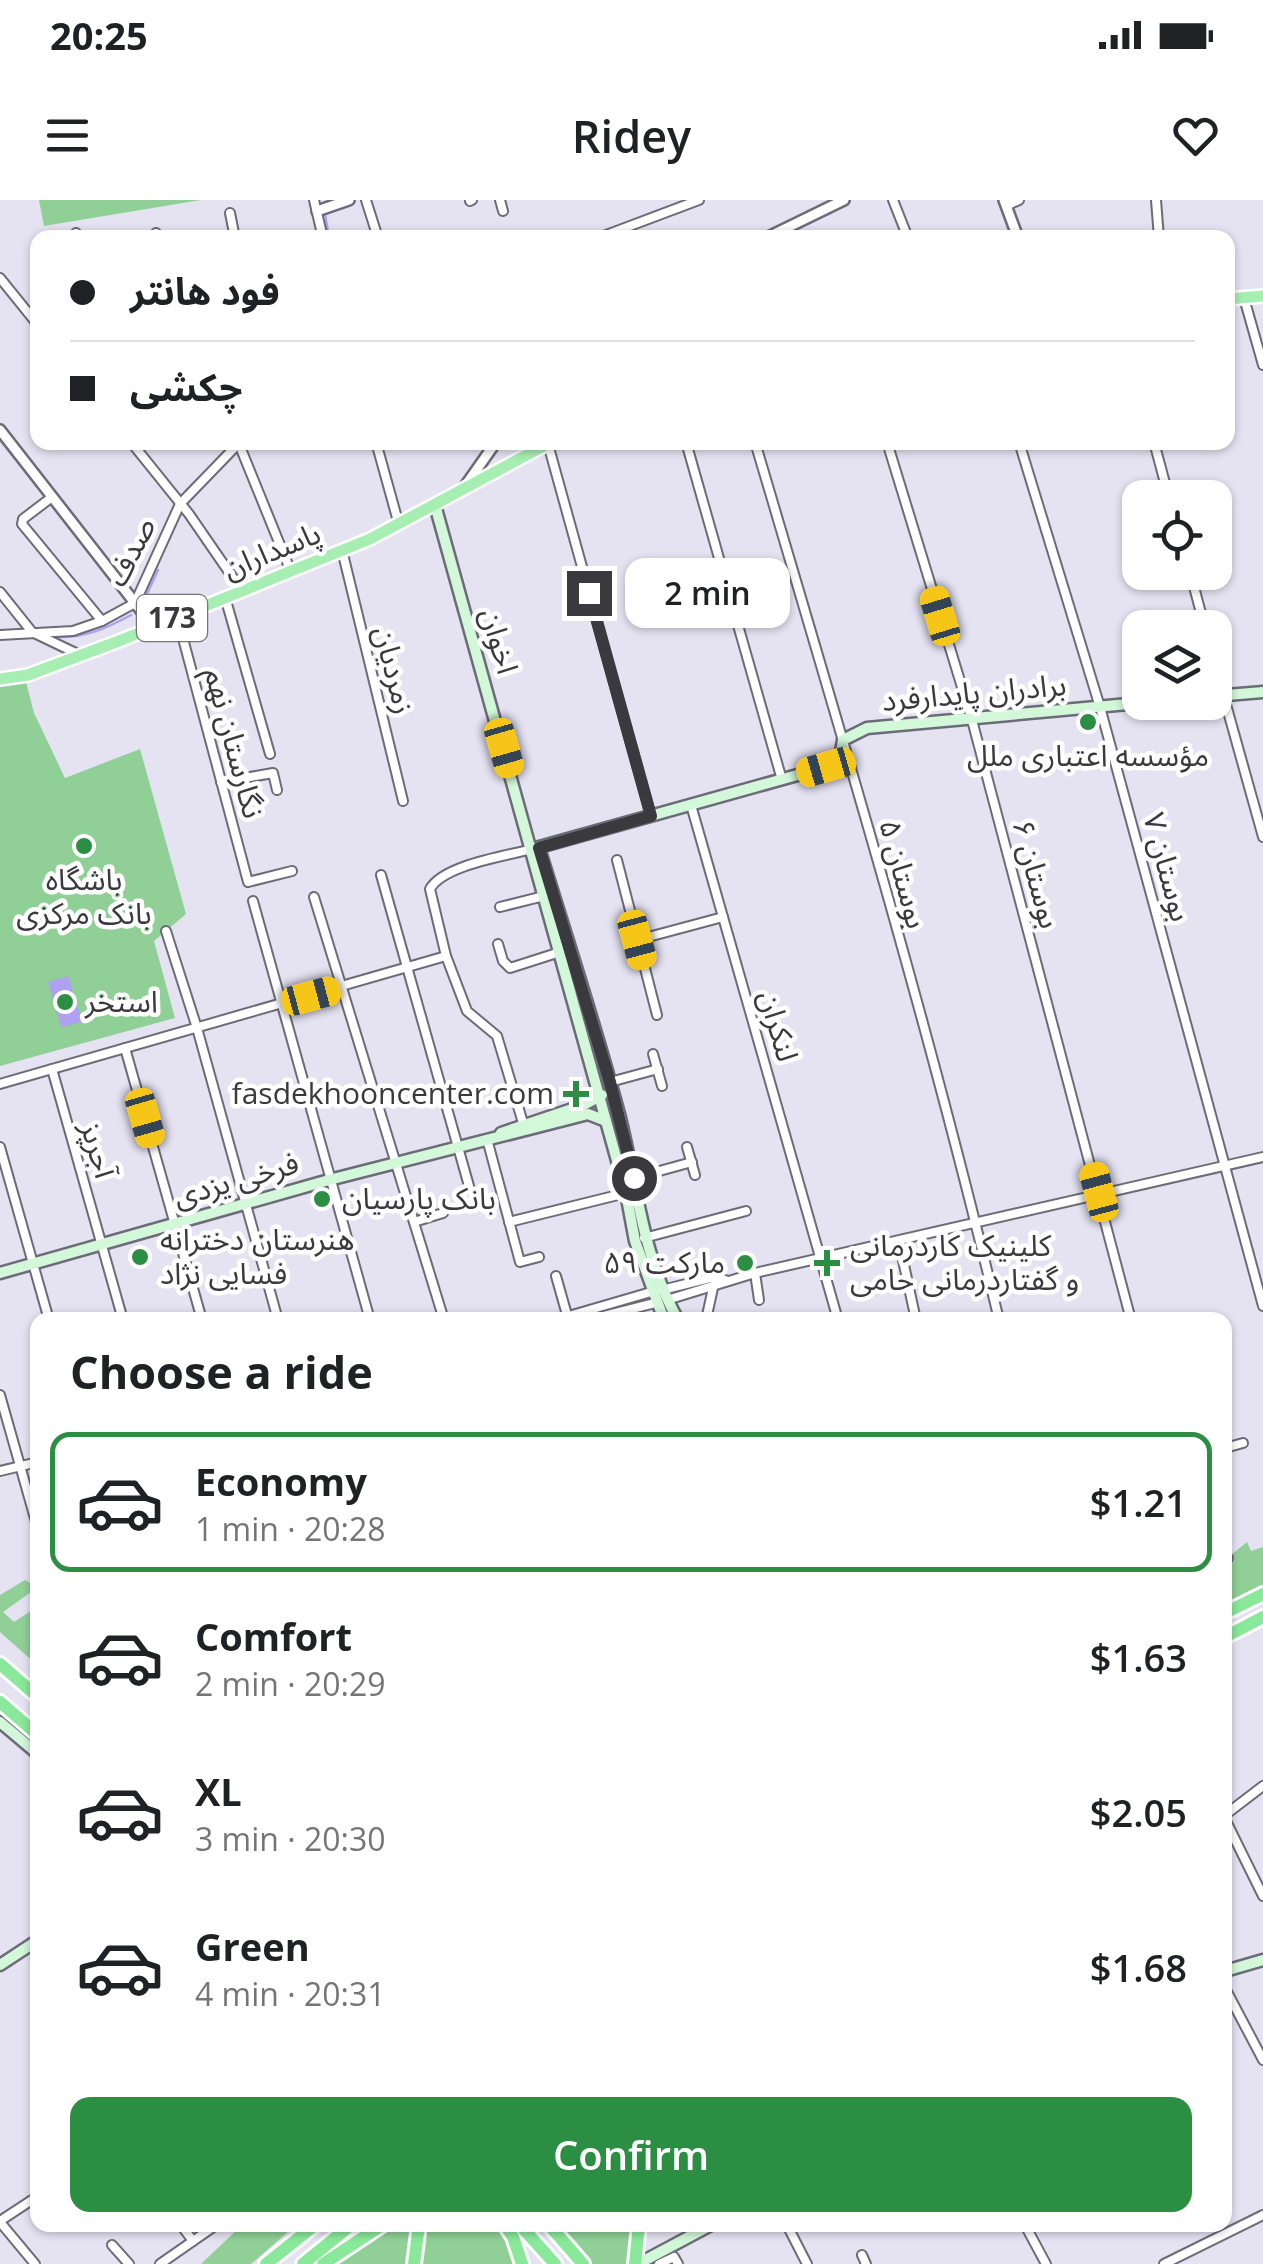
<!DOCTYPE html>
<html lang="en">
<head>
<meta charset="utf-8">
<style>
	:root { --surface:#fff; --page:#f2f2f2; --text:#202124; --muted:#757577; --line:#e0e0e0; --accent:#2c8e42 }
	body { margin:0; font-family:"Open Sans","Noto Sans Arabic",sans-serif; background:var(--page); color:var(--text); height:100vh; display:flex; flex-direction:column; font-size:38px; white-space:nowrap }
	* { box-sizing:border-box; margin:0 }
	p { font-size:32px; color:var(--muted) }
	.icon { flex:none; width:55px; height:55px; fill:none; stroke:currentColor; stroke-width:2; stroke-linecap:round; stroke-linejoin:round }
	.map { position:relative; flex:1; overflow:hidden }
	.sheet { position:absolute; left:30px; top:1112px; width:1202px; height:920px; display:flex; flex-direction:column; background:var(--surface); border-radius:20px; box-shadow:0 2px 8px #0004 }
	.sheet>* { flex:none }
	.banner { position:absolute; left:30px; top:30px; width:1205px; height:220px; border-radius:20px; box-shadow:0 2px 8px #0004; display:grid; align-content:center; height:220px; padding:0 40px; background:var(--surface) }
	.buttons { position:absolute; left:1122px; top:280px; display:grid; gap:20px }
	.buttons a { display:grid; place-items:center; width:110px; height:110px; border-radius:20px; background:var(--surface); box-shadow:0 2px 8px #0004; font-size:50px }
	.end { position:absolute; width:45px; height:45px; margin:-22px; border:12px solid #39393e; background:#fff; box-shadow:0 0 0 5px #fff }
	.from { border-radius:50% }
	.bubble { position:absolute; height:70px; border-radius:20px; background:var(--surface); box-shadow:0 2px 8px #0004; font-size:32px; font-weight:600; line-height:70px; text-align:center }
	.car { position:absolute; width:30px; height:60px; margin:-30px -15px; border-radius:12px; box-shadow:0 0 8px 2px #0007; background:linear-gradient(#f5c518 24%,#345 0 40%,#f5c518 0 76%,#345 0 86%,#f5c518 0) }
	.banner b { display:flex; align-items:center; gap:35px; height:95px; font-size:38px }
	.banner b+b { border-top:2px solid var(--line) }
	.banner i { width:25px; height:25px; background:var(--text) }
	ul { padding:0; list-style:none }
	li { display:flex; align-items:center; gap:30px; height:140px; margin:0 20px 15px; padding:0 20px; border:5px solid transparent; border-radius:20px }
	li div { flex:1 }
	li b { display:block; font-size:38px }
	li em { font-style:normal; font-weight:600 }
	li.on { border-color:var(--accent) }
	li>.icon { width:90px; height:90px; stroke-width:1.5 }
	h2 { padding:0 40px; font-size:45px; line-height:120px }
	.button { display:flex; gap:20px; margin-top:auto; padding:20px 40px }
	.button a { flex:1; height:115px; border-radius:20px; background:var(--accent); color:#fff; font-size:40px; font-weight:600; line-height:115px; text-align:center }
	.status { display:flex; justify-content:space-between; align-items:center; height:70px; padding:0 50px; background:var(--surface); direction:ltr }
	.status svg { height:28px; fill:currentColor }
	header { display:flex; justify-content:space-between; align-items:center; height:130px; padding:0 40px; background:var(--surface); font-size:45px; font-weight:600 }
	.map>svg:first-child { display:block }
</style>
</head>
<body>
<div class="status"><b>20:25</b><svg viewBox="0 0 49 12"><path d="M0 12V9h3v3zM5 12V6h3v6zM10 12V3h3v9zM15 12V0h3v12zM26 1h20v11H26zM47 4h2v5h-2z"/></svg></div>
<header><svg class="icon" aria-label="menu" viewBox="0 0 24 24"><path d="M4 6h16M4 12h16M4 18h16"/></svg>Ridey<svg class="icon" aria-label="heart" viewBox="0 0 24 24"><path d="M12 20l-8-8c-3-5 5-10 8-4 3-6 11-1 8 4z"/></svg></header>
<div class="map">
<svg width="1263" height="2064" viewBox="0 0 1263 2064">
	<rect width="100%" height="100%" fill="#e5e3f2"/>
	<g fill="#90d097">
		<polygon points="39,0 201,0 44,26"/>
		<polygon points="26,482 34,513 65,578 140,549 186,714 154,741 175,818 0,866 0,487"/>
		<polygon points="1247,1342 1251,1351 1263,1347 1263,1385 1225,1404 1225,1360"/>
		<polygon points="25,1380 32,1384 31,1392 3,1412 14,1422 37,1407 37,1465 0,1432 0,1395"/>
		<polygon points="242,2025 296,2025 251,2064 201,2064"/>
		<polygon points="387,2025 416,2025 411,2064 330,2064"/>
		<polygon points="424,2025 499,2025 521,2064 418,2064"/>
		<polygon points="559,2025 636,2025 632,2064 592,2064"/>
	</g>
	<polygon fill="#afa0f2" points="68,776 82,822 61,827 48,782"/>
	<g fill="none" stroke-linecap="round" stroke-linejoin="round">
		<g stroke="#afa0f2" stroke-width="2.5">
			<polyline points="325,14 329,38"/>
			<polyline points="142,405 158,370"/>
			<path d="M55,437C85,438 105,429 131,415"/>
		</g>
		<defs>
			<g id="minor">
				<polyline points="314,0 323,38"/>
				<polyline points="366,0 378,38"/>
				<polyline points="500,0 503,11"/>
				<polyline points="893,0 908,38"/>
				<polyline points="1156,0 1159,38"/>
				<polyline points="470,1 472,0"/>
				<polyline points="1006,6 1019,0"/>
				<polyline points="230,13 235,38"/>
				<polyline points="76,33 77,38"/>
				<polyline points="156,33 157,38"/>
				<polyline points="598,38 699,0"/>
				<polyline points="0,78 38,125"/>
				<polyline points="1244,98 1263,165"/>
				<polyline points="131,242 189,314 242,391"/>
				<polyline points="376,242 399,325"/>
				<polyline points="686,242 782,580"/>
				<path d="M755,242C841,533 929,825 999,1120"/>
				<polyline points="887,242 972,520 1131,1120"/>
				<polyline points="1019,242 1100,507 1263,1106"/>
				<polyline points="1154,242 1169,298"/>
				<polyline points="239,244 291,372"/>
				<polyline points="548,244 651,616"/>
				<polyline points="52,297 23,319 22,324 102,421"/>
				<polyline points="342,350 403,601"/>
				<polyline points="1190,372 1205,428"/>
				<polyline points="0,392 32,432 80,455"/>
				<polyline points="225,397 270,554"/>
				<polyline points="177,416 248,682 292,671"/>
				<polyline points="0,435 73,431 102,421 135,403 180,304 240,242"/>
				<polyline points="1215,465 1263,637"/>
				<polyline points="221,582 273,573 277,590"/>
				<polyline points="691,605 838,1120"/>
				<polyline points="617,660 657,815"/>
				<polyline points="381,675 469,986"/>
				<polyline points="314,697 444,1120"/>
				<polyline points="253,701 370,1120"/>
				<polyline points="500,707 544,696"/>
				<polyline points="166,731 197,828 278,1120"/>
				<polyline points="637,740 723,717"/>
				<polyline points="498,744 503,761 510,768 560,752"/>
				<polyline points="125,848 202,1120"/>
				<polyline points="653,854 662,886"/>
				<polyline points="52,869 123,1120"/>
				<polyline points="610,882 658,869"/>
				<polyline points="0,884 446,756"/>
				<path d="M523,923L497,836L467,811L446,756L430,689C443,665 506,656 532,649"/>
				<polyline points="487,939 520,1062 539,1057"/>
				<polyline points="0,947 49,1120"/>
				<polyline points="687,947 695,975"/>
				<polyline points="634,978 692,962"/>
				<polyline points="414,1022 443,1013"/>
				<polyline points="509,1022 626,993"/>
				<polyline points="644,1038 746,1011"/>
				<polyline points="899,1042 916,1120"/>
				<polyline points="755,1073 759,1100"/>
				<polyline points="556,1076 567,1115"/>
				<polyline points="662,1090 710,1078 725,1080"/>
				<polyline points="667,1100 755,1073 1263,957"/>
				<polyline points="555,1120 651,1092"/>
				<polyline points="588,1120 655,1103"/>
				<polyline points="706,1120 713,1088"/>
				<polyline points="0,1195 38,1329"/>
				<polyline points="1225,1248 1243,1243"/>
				<polyline points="0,1271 38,1262"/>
				<polyline points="1225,1359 1228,1358"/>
				<polyline points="1225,1615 1263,1586"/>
				<polyline points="1225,1619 1263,1696"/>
				<polyline points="1225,1788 1263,1860"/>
				<polyline points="0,2021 38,1996"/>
				<polyline points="0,2022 35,2064"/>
				<polyline points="181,2025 193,2041"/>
				<polyline points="787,2025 807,2064"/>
				<polyline points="1025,2025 1046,2064"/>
				<polyline points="112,2045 129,2064"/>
				<polyline points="862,2055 866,2064"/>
				<polyline points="160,2064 216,2025"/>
				<polyline points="659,2064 674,2057 678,2064"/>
				<polyline points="1164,2064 1263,2015"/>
			</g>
			<g id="tertiary">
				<polyline points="1004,0 1018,38"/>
				<polyline points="317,11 349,0"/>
				<polyline points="766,38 844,0"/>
				<polyline points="0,230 153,426"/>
				<polyline points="463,289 496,242"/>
			</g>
			<g id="secondary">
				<polyline points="435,305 626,993 635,1041 664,1120"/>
				<polyline points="1215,496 1263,492"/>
				<path d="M539,648C566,736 595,824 619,914C637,984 642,1056 678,1120"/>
				<polyline points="532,649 826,567 841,552 843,540 867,528 1150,502"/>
				<polyline points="501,933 584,905 602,895"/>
				<polyline points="0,1073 329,980 588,914 606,921"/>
				<polyline points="0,1522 38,1554"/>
				<polyline points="0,1765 38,1740"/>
				<polyline points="1225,1771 1263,1760"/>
				<polyline points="638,2064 711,2025"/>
			</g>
			<g id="primary">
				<polyline points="1228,99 1263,96"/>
				<polyline points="0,479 28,475 119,441 370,339 551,242"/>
			</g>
			<g id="trunk">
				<polyline points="1225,1413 1263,1394"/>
				<polyline points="1225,1437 1263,1417"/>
				<polyline points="0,1464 38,1497"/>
				<polyline points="0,1502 38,1535"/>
				<polyline points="505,2025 513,2037 522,2064"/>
				<polyline points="520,2025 555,2064"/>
				<polyline points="549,2025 583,2064"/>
				<polyline points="266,2064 315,2025"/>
				<polyline points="303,2064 351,2025"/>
				<polyline points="323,2064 382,2025"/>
				<polyline points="414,2064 419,2025"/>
				<polyline points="635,2064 639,2025"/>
			</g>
		</defs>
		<use href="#minor" stroke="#6c6b78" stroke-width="12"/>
		<use href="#tertiary" stroke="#6c6b78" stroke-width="14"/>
		<use href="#secondary" stroke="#6c6b78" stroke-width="15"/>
		<use href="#primary" stroke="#fff" stroke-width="16"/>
		<use href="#trunk" stroke="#fff" stroke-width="18"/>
		<use href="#minor" stroke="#fff" stroke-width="8"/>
		<use href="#tertiary" stroke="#fff" stroke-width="9"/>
		<use href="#secondary" stroke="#d3f7d9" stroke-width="10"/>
		<use href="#primary" stroke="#a7eeb3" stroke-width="11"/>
		<use href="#trunk" stroke="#8ae89a" stroke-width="12"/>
	</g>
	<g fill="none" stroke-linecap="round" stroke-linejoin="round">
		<polyline stroke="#39393e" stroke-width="12" points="589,393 651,616 539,648 610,882 634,978"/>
	</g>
	<g fill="#2c8e42" stroke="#fff" stroke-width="4">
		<circle cx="1088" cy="522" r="10"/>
		<circle cx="84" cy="646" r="10"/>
		<circle cx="65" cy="802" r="10"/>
		<path d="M571 879h10v10h10v10h-10v10h-10v-10h-10v-10h10z"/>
		<circle cx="322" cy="999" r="10"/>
		<circle cx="140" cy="1057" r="10"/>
		<circle cx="745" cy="1063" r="10"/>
		<path d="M822 1048h10v10h10v10h-10v10h-10v-10h-10v-10h10z"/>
	</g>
	<g text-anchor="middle" stroke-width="9" stroke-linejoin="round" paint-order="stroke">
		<rect fill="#fff" stroke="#747478" stroke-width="2.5" x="137" y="395" width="70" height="46" rx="8"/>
		<g font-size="28" font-weight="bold" fill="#39393e">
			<text x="172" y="428">173</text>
		</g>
		<g font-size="30" fill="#39393e" stroke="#fff">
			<text transform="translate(272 351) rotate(-22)" y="10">پاسداران</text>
			<text transform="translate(131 352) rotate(-63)" y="10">صدف</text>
			<text transform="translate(499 441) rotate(74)" y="10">اخوان</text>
			<text transform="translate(394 470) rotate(76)" y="10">زمردیان</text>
			<text transform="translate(974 493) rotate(-5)" y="10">برادران پایدارفرد</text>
			<text transform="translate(234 543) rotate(75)" y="10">نگارستان نهم</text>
			<text transform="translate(1167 667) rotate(75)" y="10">بوستان ۷</text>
			<text transform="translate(903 674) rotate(75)" y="10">بوستان ۵</text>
			<text transform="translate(1036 674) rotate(75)" y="10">بوستان ۶</text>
			<text transform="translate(778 826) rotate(74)" y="10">لنکران</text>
			<text transform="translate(98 950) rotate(74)" y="10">آجرپز</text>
			<text transform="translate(236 980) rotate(-16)" y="10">فرخی یزدی</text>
		</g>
		<g font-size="30" fill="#39393e" stroke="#fff" text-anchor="start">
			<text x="1088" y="566" text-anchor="middle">مؤسسه اعتباری ملل</text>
			<text x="84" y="690" text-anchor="middle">باشگاه<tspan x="84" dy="34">بانک مرکزی</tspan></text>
			<text x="85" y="812">استخر</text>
			<text x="554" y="904" text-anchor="end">fasdekhooncenter.com</text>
			<text x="342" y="1009">بانک پارسیان</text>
			<text x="160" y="1050">هنرستان دخترانه<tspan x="160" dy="34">فسایی نژاد</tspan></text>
			<text x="850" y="1056">کلینیک کاردرمانی<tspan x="850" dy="34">و گفتاردرمانی حامی</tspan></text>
			<text x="725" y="1073" text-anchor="end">مارکت ۵۹</text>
		</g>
	</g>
</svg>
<div class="buttons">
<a><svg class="icon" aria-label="locate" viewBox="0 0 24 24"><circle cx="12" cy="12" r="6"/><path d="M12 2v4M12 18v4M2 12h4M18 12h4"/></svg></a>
<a><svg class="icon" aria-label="layers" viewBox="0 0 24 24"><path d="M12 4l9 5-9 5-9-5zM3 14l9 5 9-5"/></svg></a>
</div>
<i class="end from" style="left:634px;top:978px"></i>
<i class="end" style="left:589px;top:393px"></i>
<div class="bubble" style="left:625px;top:358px;width:165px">2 min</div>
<i class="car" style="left:940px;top:416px;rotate:343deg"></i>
<i class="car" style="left:504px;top:548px;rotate:164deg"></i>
<i class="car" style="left:826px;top:567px;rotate:254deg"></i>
<i class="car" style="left:637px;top:740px;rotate:165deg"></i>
<i class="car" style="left:311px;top:796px;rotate:75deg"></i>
<i class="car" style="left:145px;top:918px;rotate:164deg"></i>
<i class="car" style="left:1099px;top:992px;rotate:345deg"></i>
<div class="banner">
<b><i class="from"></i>فود هانتر</b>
<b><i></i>چکشی</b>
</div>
<section class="sheet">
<h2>Choose a ride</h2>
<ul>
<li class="on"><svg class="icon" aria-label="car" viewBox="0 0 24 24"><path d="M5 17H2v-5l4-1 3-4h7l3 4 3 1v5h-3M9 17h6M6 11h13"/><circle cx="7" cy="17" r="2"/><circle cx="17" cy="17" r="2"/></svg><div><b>Economy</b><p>1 min · 20:28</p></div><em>$1.21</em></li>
<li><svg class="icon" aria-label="car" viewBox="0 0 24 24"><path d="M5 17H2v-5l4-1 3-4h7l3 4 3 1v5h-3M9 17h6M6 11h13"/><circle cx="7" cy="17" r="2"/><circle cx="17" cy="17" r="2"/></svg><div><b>Comfort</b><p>2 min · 20:29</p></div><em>$1.63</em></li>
<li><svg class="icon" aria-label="car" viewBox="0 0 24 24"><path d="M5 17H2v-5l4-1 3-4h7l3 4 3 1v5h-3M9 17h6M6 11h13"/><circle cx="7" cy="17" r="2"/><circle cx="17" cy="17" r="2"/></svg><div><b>XL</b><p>3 min · 20:30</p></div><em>$2.05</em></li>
<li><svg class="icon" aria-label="car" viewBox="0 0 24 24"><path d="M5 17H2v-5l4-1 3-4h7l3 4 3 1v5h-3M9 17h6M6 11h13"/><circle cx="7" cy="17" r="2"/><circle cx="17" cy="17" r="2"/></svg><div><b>Green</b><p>4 min · 20:31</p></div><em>$1.68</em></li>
</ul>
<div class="button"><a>Confirm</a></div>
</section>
</div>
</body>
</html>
